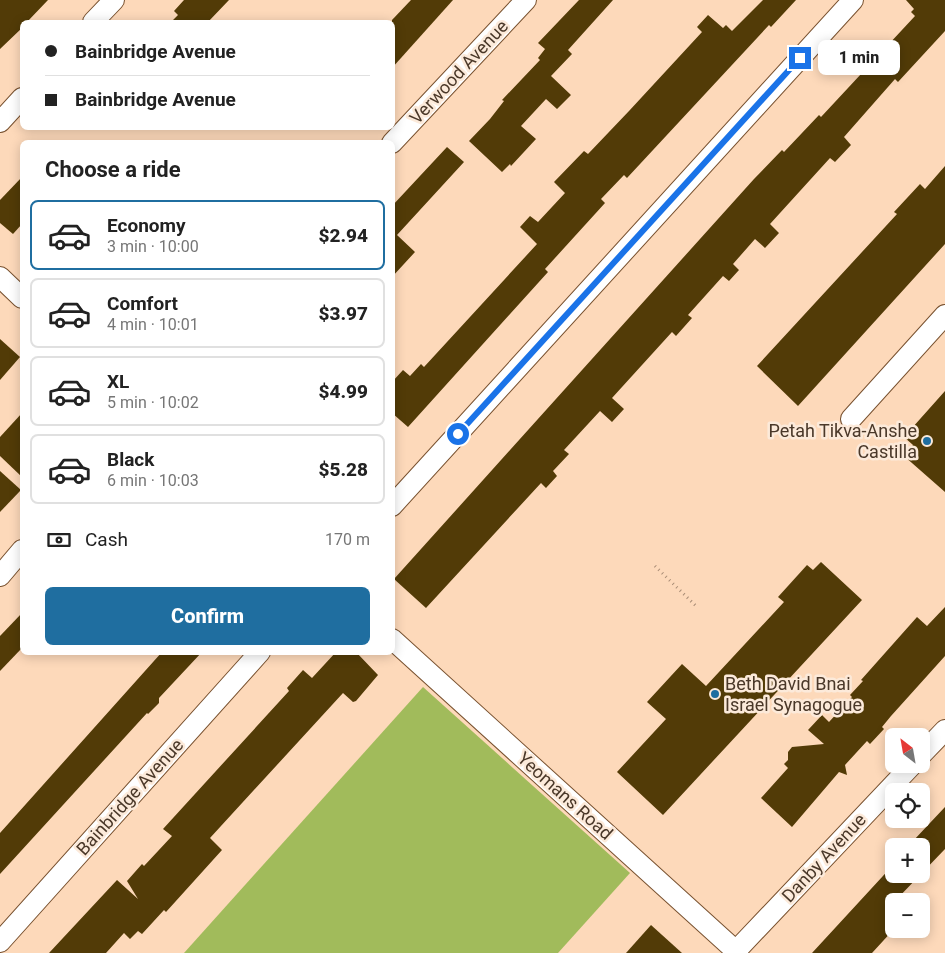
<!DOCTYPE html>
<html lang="en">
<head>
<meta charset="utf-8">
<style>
	:root { --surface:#fff; --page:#f2f2f2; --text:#222; --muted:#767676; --line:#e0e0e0; --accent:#1f6ea0 }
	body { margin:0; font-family:Roboto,sans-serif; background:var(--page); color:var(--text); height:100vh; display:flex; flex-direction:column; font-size:19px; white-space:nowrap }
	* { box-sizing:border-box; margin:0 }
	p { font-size:16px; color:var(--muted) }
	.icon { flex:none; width:28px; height:28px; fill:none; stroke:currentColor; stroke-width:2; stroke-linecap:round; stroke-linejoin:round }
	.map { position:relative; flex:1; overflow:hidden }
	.side { position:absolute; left:20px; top:140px; width:375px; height:515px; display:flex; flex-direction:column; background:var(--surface); border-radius:8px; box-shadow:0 2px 12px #0003 }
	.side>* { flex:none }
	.guide { position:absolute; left:20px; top:20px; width:375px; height:110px; border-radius:8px; box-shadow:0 2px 12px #0003; display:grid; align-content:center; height:110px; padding:0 25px; background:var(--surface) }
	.needle { width:32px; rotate:329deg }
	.fabs { position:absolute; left:885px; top:728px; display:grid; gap:10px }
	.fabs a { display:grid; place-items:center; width:45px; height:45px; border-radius:8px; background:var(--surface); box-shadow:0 2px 12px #0003; font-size:25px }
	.end { position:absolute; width:22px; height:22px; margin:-11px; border:6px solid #1a73e8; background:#fff; box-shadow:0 0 0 2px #fff }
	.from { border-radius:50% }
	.bubble { position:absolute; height:35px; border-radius:8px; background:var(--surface); box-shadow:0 2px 12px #0003; font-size:16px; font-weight:800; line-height:35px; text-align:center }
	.guide b { display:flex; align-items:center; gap:18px; height:48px; font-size:19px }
	.guide b+b { border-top:1px solid var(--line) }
	.guide i { width:12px; height:12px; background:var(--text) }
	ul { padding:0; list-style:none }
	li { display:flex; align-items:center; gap:15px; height:70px; margin:0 10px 8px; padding:0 15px; border:2px solid var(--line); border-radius:8px }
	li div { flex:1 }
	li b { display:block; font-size:19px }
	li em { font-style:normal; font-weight:800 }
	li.active { border-color:var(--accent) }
	li>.icon { width:45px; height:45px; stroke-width:1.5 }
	h2 { padding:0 25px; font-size:22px; line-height:60px }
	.pay { display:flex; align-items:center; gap:12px; height:55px; padding:0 25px; font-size:19px }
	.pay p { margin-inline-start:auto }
	.button { display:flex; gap:10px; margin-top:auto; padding:10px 25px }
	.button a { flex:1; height:58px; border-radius:8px; background:var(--accent); color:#fff; font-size:20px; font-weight:800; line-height:58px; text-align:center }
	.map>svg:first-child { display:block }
</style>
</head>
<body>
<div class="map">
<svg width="945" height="953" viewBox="0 0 945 953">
	<rect width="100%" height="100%" fill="#fdd9ba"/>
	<polygon fill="#a1bb5b" points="423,687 630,873 558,953 184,953"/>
	<g fill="#523b07">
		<polygon points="0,0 48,0 27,22 22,22 22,28 0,49"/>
		<polygon points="184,0 229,0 208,22 171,22 178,15 174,11"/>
		<polygon points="411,0 453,0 392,68 392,20"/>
		<polygon points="579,0 613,0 568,50 572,54 551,76 571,95 557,109 546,99 521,126 536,139 511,166 510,164 502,172 469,141 490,119 504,101 502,100 540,60 538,58 545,49 538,43"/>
		<polygon points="763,0 796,0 771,27 769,25 627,178 624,175 601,199 605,203 545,269 548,272 408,427 392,413 392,382 403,370 410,376 421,364 424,367 537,244 520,227 530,216 538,222 565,193 554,182 584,151 588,154 629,111 702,32 697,27 708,15 723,28 726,25 732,31"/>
		<polygon points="906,0 945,0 945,31 898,82 895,79 844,137 851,145 835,162 830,158 770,224 779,233 765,248 755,239 733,264 739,270 729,281 723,276 688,315 692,318 676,336 672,332 612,398 624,409 612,422 600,411 564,450 569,454 553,471 557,476 546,488 541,483 426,608 394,579 754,179 782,150 784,152 819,115 821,117 915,16 911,12 914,9"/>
		<polygon points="447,147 464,162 397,235 415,252 392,277 392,206"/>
		<polygon points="945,166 945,244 798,406 757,366 897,214 894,212 920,184 925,189"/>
		<polygon points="22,177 22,224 13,234 0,223 0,200"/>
		<polygon points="0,339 20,357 0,380"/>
		<polygon points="945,391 945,492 904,456 913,445 904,437"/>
		<polygon points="22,413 22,477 0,456 0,437"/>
		<polygon points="0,471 21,490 0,512"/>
		<polygon points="821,562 862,600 663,815 617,772 666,719 647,702 682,664 706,686 784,602 778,597 807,565 813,570"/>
		<polygon points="945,607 945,656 891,716 882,727 884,729 870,744 867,741 845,765 847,775 839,772 792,827 761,798 788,768 784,764 788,760 788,752 792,747 824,744 808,730 822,715 829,722 852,697 850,695 863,681 861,680 917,617 927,626"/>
		<polygon points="22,613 22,648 0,671 0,636"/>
		<polygon points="162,652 202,652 159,698 159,703 148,714 147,713 0,874 0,833"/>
		<polygon points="336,652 356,652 378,675 356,701 353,702 343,693 210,838 222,850 166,912 164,910 142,934 138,931 130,939 124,933 106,953 49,953 117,880 138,899 127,881 142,864 144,866 172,836 163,829 289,691 287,688 303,670 312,678"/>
		<polygon points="945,807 945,849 895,901 894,901 894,929 872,953 812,953 894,864 894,874 921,874 921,846 911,846 915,843 913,841"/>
		<polygon points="651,925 682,953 626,953"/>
	</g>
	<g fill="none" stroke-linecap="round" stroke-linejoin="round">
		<defs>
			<g id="street">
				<polyline points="93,22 114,0"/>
				<polyline points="0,122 22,98"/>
				<polyline points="392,143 526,0"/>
				<polyline points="0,277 22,298"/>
				<polyline points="851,419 945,315"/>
				<polyline points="392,506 853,0"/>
				<polyline points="0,576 22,550"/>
				<polyline points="392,639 738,953"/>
				<polyline points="921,755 945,730"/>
				<polyline points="0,942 260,652"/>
				<polyline points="734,953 913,764"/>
			</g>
		</defs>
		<use href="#street" stroke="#78512f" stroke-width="22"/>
		<polyline stroke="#a88c75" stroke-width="3" stroke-dasharray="1 4" stroke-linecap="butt" points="655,566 696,606"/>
		<use href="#street" stroke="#fff" stroke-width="20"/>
	</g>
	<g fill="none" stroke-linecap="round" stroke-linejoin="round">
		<polyline stroke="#1a73e8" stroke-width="6" points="458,434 800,58"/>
	</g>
	<g fill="#1f6ea0" stroke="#fceada" stroke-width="2">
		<circle cx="927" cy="441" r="5"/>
		<circle cx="715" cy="694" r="5"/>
	</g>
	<g text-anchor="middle" stroke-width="5" stroke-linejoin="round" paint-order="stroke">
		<g font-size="18" fill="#4a3829" stroke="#fceada">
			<text transform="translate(459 72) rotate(-47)" y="6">Verwood Avenue</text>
			<text transform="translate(565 796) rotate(42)" y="6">Yeomans Road</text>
			<text transform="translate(130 797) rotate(-48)" y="6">Bainbridge Avenue</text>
			<text transform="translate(824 858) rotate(-47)" y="6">Danby Avenue</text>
		</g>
		<g font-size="18" fill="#4a3829" stroke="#fceada" text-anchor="end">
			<text x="917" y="437">Petah Tikva-Anshe<tspan x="917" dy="21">Castilla</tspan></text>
			<text x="725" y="690" text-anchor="start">Beth David Bnai<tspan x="725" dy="21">Israel Synagogue</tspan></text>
		</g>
	</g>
</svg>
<div class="fabs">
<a><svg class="needle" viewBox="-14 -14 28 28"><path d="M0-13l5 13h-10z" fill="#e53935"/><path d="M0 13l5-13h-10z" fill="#767676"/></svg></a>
<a><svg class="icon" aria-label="locate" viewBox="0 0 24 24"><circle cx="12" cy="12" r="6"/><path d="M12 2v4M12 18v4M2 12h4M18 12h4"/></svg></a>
<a>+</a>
<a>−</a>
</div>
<i class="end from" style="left:458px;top:434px"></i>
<i class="end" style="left:800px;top:58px"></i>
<div class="bubble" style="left:818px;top:40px;width:82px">1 min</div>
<div class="guide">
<b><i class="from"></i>Bainbridge Avenue</b>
<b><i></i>Bainbridge Avenue</b>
</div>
<section class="side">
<h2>Choose a ride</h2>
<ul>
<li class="active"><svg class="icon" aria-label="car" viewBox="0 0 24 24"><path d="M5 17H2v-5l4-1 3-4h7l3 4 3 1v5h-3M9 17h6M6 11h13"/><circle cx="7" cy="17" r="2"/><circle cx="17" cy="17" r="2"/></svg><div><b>Economy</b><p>3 min · 10:00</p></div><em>$2.94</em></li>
<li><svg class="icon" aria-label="car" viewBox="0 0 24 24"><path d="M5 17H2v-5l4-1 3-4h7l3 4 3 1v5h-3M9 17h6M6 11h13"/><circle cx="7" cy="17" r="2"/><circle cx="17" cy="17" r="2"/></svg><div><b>Comfort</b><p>4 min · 10:01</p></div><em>$3.97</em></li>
<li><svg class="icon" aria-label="car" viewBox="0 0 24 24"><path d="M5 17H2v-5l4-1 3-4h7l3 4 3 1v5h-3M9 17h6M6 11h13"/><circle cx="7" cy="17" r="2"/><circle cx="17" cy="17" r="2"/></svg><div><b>XL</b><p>5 min · 10:02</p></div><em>$4.99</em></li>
<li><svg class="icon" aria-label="car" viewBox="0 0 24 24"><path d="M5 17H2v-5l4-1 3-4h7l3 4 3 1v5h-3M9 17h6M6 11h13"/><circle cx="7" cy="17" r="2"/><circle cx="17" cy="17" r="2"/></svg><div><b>Black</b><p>6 min · 10:03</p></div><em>$5.28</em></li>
</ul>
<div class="pay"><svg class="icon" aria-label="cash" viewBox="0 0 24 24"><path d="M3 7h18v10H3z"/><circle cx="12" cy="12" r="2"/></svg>Cash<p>170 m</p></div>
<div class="button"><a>Confirm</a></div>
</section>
</div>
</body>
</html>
